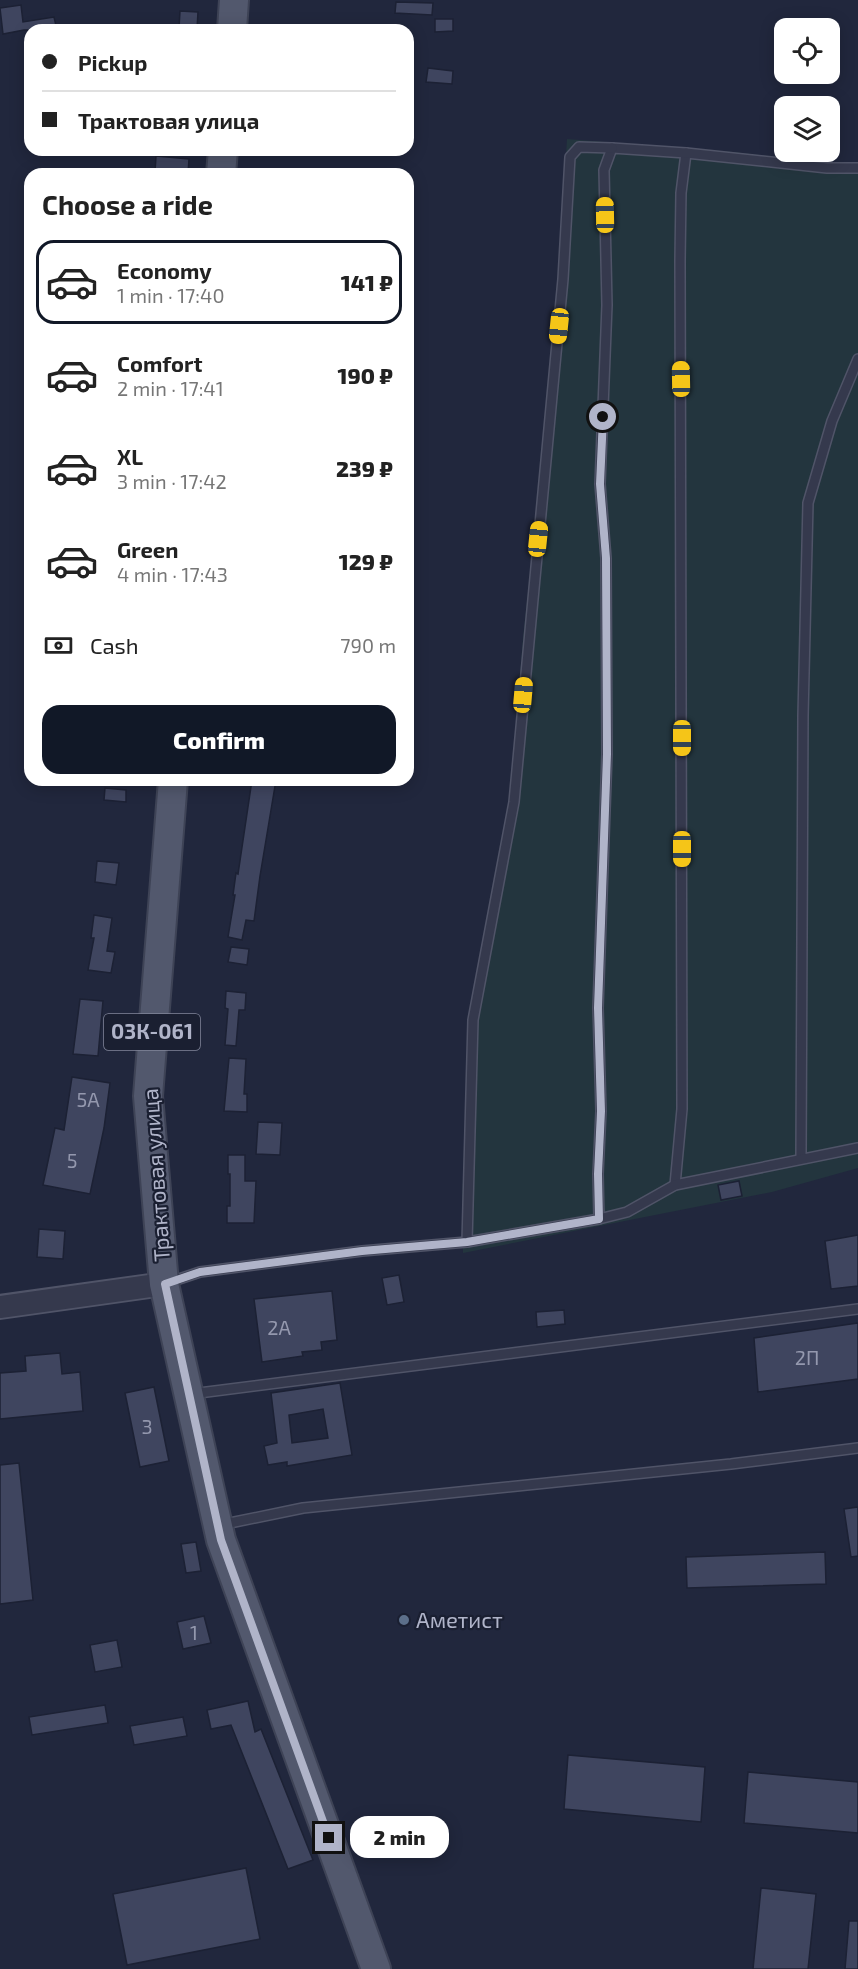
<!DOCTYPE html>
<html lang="en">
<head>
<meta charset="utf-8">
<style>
	:root { --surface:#fff; --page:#f2f2f2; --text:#222; --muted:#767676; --line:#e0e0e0; --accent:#111827 }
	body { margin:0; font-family:"Exo 2",sans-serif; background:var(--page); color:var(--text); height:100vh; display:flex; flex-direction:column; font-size:22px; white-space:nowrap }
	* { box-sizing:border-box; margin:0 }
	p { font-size:20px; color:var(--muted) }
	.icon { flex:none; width:33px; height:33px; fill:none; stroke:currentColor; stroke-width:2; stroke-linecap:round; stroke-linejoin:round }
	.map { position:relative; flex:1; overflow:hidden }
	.panel { position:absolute; left:24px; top:168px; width:390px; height:618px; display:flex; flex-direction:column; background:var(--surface); border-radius:18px; box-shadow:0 3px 15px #0003 }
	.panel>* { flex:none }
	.guide { position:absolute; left:24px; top:24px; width:390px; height:132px; border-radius:18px; box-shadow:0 3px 15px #0003; display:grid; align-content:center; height:132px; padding:0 18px; background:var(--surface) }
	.fabs { position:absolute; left:774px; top:18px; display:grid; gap:12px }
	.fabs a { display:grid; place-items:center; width:66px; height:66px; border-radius:12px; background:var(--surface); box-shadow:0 3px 15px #0003; font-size:30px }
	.end { position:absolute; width:27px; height:27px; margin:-14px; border:8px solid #b0b4c9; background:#111; box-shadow:0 0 0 3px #111 }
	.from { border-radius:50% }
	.bubble { position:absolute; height:42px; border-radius:18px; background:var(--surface); box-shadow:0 3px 15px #0003; font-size:20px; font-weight:800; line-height:42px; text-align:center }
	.car { position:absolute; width:18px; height:36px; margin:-18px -9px; border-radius:8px; box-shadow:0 0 4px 2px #0007; background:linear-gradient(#f5c518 24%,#345 0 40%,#f5c518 0 76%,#345 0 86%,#f5c518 0) }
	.guide b { display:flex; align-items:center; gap:21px; height:57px; font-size:22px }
	.guide b+b { border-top:2px solid var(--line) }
	.guide i { width:15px; height:15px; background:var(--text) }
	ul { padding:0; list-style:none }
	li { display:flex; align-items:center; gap:18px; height:84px; margin:0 12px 9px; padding:0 6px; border:3px solid transparent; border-radius:18px }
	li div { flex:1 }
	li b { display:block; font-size:22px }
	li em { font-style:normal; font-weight:800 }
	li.current { border-color:var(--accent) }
	li>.icon { width:54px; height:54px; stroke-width:1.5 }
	h2 { padding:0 18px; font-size:27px; line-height:72px }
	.pay { display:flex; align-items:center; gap:15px; height:66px; padding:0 18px; font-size:22px }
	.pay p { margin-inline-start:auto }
	.cta { display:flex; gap:12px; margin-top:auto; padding:12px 18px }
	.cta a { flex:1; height:69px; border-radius:18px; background:var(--accent); color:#fff; font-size:24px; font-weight:800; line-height:69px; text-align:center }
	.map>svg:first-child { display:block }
</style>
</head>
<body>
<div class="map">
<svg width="858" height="1969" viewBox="0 0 858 1969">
	<rect width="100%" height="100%" fill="#21273d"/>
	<polygon fill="#23353e" points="567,139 733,152 847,165 858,164 858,1168 772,1192 463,1253 462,1204 469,1020 510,802 523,638 554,350"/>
	<g fill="#3f455f" stroke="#1c2134" stroke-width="1.5" fill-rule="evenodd">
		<polygon points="396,2 433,3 432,15 395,13"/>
		<polygon points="21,5 23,22 54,17 57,30 24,30 3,34 0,8"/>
		<polygon points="180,11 198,12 197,29 179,28"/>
		<polygon points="435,19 453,19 453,31 435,32"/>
		<polygon points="428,68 453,71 452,84 426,82"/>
		<polygon points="156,156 189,159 188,174 155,172"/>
		<polygon points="252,780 276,780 260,876 254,921 246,920 242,940 228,937 235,895 233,895 236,873 238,874"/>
		<polygon points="105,788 126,790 126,802 104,800"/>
		<polygon points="97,861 119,863 116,885 95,882"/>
		<polygon points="94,915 112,918 107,951 115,952 111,973 88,970 94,938 91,938"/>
		<polygon points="231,947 249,949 247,965 228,962"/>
		<polygon points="226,991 246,993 245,1010 239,1010 236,1046 225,1045 228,1009 225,1008"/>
		<polygon points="80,999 103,1001 98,1056 73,1054"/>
		<polygon points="229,1058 246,1059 244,1094 247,1094 247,1112 224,1111"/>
		<polygon points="72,1077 110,1083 104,1128 90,1194 43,1185 55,1128 64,1130"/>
		<polygon points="258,1122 282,1123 280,1155 256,1154"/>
		<polygon points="228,1155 245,1155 245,1181 256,1181 254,1223 227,1223 227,1206 230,1206 230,1174 228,1174"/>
		<polygon points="739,1181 742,1196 721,1200 718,1185"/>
		<polygon points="39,1229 65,1231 63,1259 37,1257"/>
		<polygon points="858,1235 858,1286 831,1289 825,1241"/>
		<polygon points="399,1275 404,1302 387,1305 382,1278"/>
		<polygon points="332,1291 337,1340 321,1342 322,1350 302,1352 303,1356 262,1362 254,1299"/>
		<polygon points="564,1310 565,1324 537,1327 536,1312"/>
		<polygon points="858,1323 858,1379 758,1392 754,1338"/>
		<polygon points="60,1353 62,1374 80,1372 83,1411 0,1419 0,1373 26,1371 25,1356"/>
		<path d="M340,1383L352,1455L287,1466V1462L268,1465L264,1446L277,1443L271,1393ZM323,1409L328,1438L292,1443L289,1415Z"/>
		<polygon points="154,1387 169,1461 140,1467 125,1393"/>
		<polygon points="19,1463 33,1600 0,1604 0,1465"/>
		<polygon points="858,1507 858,1556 851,1557 844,1509"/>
		<polygon points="196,1542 201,1571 186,1573 181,1544"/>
		<polygon points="825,1552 826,1584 687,1588 686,1557"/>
		<polygon points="204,1616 211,1643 183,1649 177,1622"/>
		<polygon points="117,1640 122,1667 95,1672 90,1645"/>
		<polygon points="248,1701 255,1732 261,1729 313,1860 288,1869 231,1725 211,1729 207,1710"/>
		<polygon points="105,1705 108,1723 32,1735 29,1717"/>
		<polygon points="183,1717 187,1736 134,1745 130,1726"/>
		<polygon points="568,1755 705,1767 701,1822 564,1809"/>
		<polygon points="748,1772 858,1782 858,1833 744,1823"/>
		<polygon points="246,1868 260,1939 127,1965 113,1894"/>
		<polygon points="761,1888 816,1894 808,1969 753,1969"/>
		<polygon points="849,1921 858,1921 858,1969 845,1969"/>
	</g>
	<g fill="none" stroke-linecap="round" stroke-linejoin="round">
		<defs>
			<g id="service">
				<polyline points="801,1158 803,716 808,503 832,421 858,359"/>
				<polyline points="675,1185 682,1109 680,261 681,193 686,153"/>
				<polyline points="599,1219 598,1174 601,1111 598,1008 607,754 606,558 600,484 607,305 604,170 612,148 686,153 827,168 858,168"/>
				<polyline points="467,1242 473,1020 514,802 563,279 570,157 579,147 612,148"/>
				<polyline points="167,1283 200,1272 362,1251 467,1242 599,1219 627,1212 675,1185 858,1148"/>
				<polyline points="191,1394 858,1309"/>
				<polyline points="220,1525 303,1508 731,1464 858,1448"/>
			</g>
			<polyline id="tertiary" points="0,1307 164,1284"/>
			<g id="primary">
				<polyline points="232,30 234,0"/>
				<polyline points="221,174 223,150"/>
				<polyline points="173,780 148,1096 164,1284 221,1540 376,1969"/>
			</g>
		</defs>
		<use href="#service" stroke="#505468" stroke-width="12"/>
		<use href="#tertiary" stroke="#505468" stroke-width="26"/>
		<use href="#primary" stroke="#3e4356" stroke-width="32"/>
		<use href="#service" stroke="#35394d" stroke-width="9"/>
		<use href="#tertiary" stroke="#35394d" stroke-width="22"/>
		<use href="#primary" stroke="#52586d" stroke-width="28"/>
	</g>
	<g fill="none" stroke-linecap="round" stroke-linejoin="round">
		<polyline stroke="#b0b4c9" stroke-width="8" points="329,1838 221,1540 165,1284 200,1272 362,1251 467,1242 599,1219 598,1174 601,1111 598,1008 607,754 606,558 600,484 603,417"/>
	</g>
	<circle fill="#5c6f8a" stroke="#1a1f31" stroke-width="2" cx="404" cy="1620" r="6"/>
	<g text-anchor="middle" stroke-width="4.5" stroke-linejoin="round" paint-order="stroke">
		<g font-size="20" fill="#9498ae">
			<text x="88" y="1107">5А</text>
			<text x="72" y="1168">5</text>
			<text x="279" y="1335">2А</text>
			<text x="807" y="1365">2П</text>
			<text x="147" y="1434">3</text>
			<text x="194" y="1640">1</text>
		</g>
		<rect fill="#1a1f31" stroke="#83879b" stroke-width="1.5" x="104" y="1014" width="96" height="36" rx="4.5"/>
		<g font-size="21" font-weight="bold" fill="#b0b4c9">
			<text x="152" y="1039">03К-061</text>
		</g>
		<g font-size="22" fill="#b0b4c9" stroke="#1a1f31">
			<text transform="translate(156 1175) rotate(-94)" y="8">Трактовая улица</text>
		</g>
		<g font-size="22" fill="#b0b4c9" stroke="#1a1f31" text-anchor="start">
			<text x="416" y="1628">Аметист</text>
		</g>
	</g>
</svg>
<div class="fabs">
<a><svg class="icon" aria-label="locate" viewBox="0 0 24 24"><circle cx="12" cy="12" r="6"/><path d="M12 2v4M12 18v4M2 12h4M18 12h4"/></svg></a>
<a><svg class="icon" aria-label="layers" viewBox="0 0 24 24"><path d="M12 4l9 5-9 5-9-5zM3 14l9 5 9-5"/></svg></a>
</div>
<i class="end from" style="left:603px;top:417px"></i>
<i class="end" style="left:329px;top:1838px"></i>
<div class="bubble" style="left:350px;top:1816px;width:99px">2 min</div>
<i class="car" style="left:605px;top:215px;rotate:359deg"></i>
<i class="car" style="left:559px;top:326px;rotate:186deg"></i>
<i class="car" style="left:681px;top:379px;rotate:359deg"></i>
<i class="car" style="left:538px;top:539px;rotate:6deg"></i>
<i class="car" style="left:523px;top:695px;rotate:5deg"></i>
<i class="car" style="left:682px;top:738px;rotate:180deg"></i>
<i class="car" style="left:682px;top:849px;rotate:180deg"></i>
<div class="guide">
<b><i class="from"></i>Pickup</b>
<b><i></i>Трактовая улица</b>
</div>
<section class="panel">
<h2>Choose a ride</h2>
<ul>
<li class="current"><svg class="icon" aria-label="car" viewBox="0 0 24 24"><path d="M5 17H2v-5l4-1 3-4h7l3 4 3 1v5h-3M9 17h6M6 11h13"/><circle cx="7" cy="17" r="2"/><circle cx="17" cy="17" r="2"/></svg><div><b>Economy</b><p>1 min · 17:40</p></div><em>141 ₽</em></li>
<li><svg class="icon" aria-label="car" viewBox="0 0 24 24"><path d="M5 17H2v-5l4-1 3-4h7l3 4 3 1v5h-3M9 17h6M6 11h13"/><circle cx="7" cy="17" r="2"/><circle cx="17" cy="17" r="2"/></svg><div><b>Comfort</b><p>2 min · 17:41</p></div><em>190 ₽</em></li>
<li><svg class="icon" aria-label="car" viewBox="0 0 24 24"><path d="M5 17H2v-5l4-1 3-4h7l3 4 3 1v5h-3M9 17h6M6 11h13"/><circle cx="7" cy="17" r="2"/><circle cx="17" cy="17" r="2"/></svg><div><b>XL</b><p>3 min · 17:42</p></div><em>239 ₽</em></li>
<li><svg class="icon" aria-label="car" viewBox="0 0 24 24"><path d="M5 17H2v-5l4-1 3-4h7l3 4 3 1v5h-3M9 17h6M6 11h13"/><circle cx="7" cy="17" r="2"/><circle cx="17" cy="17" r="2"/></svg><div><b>Green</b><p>4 min · 17:43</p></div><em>129 ₽</em></li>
</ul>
<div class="pay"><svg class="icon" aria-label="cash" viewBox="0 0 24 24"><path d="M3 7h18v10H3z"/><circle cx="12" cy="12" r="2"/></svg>Cash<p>790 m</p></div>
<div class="cta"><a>Confirm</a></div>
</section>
</div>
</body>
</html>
